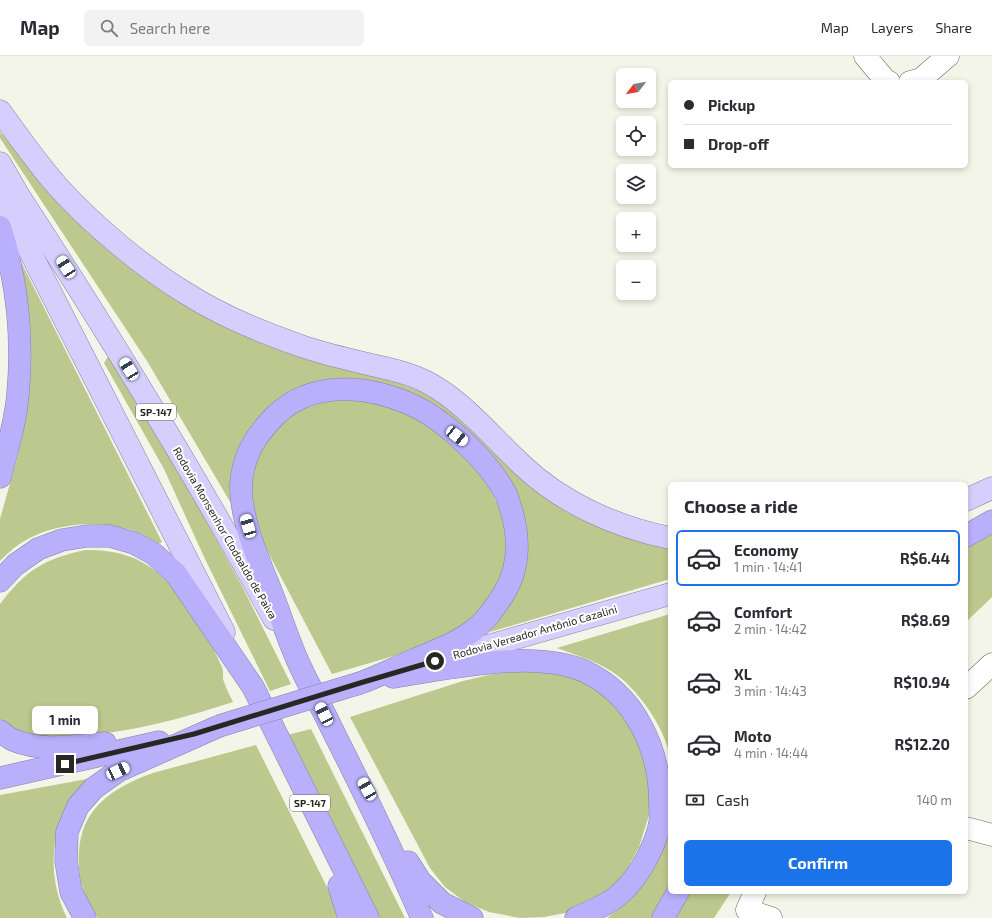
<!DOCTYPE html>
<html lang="en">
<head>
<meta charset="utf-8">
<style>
	:root { --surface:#fff; --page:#f2f2f3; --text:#2b2b33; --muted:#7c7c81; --line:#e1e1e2; --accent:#1a73e8 }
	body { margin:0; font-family:"Exo 2",sans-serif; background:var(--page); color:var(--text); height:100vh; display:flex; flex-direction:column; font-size:15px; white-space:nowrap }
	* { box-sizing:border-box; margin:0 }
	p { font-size:13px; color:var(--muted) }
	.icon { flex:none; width:22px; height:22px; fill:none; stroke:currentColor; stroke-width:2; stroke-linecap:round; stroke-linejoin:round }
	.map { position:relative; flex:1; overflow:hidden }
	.panel { position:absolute; left:668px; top:426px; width:300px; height:412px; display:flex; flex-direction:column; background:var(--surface); border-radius:6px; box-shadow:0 2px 6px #0003 }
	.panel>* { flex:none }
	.top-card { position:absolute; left:668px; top:24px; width:300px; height:88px; border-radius:6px; box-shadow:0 2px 6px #0003; display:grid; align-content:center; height:88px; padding:0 16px; background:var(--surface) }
	.needle { width:26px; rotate:239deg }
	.tools { position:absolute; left:616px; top:12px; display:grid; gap:8px }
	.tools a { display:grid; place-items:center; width:40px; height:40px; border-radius:6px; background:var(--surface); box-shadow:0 2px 6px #0003; font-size:20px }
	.end { position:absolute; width:18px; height:18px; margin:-9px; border:5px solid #272823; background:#fff; box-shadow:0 0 0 2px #fff }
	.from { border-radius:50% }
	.bubble { position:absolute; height:28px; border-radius:6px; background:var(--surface); box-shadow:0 2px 6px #0003; font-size:13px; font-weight:700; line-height:28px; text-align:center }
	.car { position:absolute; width:12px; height:24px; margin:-12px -6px; border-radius:5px; box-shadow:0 0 3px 1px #0007; background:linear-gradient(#fff 24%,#345 0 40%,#fff 0 76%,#345 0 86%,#fff 0) }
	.top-card b { display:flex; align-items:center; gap:14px; height:38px; font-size:15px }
	.top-card b+b { border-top:1px solid var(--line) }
	.top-card i { width:10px; height:10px; background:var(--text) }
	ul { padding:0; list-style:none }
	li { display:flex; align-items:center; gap:12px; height:56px; margin:0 8px 6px; padding:0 8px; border:2px solid transparent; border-radius:6px }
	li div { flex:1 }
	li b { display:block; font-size:15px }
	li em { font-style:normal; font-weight:700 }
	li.on { border-color:var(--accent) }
	li>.icon { width:36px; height:36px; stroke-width:1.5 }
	h2 { padding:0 16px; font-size:18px; line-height:48px }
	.pay { display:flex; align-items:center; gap:10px; height:44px; padding:0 16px; font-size:15px }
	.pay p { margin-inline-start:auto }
	.cta { display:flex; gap:8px; margin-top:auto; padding:8px 16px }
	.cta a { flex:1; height:46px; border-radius:6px; background:var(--accent); color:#fff; font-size:16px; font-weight:700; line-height:46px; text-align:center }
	header { display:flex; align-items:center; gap:24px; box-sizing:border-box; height:56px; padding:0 20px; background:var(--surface); border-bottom:1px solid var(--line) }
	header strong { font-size:19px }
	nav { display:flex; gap:22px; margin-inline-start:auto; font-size:14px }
	.search { width:280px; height:36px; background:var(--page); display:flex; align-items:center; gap:10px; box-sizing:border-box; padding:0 14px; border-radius:6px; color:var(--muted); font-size:15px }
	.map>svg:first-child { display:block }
</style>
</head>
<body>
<header>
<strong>Map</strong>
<div class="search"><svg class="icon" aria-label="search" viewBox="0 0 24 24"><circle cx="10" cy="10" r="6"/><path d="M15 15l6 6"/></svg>Search here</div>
<nav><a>Map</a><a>Layers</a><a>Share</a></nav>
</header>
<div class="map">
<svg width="992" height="862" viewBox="0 0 992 862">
	<rect width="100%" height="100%" fill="#f2f5e7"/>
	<g fill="#bcc88d">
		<polygon points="0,76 60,146 119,202 383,321 429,339 447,349 485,384 670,492 670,523 490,576 503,559 515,540 523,520 488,397 471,377 451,361 428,346 283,341 232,449 147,305 0,82"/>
		<path d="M19,202L162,486L159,488C151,484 141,477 132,474C93,463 46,467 14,492C9,496 4,501 0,505V463L18,399L24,361Z"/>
		<polygon points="109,299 187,430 244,534 291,628 270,635 205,503 164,413 104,307"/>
		<polygon points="332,342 378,347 402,356 426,368 448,384 471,407 488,429 501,454 507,478 506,498 503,519 476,562 435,588 332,618 262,485 253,455 250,435 253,412 261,390 292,357 311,347"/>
		<polygon points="992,476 992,541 966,566 966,491"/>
		<path d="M85,494C100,494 114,495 128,500C172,514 204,571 222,611C224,616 222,622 224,626C226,633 230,639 233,646C178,664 121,679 62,681C54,681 43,683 35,682C21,679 10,672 0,663V548C26,514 44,503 85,494Z"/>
		<path d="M670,558V704C668,677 640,636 618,620C600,606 578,600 557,592Z"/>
		<polygon points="523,615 554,616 579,624 602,638 623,660 636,680 647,704 650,756 639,791 625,817 610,834 587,848 565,857 544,861 520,862 489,856 465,846 445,831 430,812 350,661 463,625 493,618"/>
		<polygon points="311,673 401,854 405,862 380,862 287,679"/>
		<path d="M256,689L332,841L337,862H98C75,836 71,781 94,754C109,735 131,725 153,717Z"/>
		<path d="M87,723C82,729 76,735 72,742C49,779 48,823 67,862H0V739Z"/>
		<path d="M670,769V832L655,862H607C642,836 660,811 670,769Z"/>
		<polygon points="689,836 731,836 714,862 675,862"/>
	</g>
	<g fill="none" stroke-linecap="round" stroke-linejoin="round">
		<defs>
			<g id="minor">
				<polyline points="865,0 886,25 889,26"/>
				<polyline points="910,26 921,23 948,0"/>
				<polyline points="966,632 992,608"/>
				<polyline points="966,772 992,779"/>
				<polyline points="755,836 747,854 771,862"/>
			</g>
			<g id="major">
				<path d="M0,55C19,81 38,109 60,133C95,171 145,213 189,239C224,261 262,276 301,290C324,298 348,303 372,309C395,314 417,319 437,332C469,352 494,383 522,409C562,447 616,471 670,482"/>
				<path d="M0,107L19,140C109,278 195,418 274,563"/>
				<polyline points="0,137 224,576"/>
				<polyline points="966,444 992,432"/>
				<polyline points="421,609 670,538"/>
			</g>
			<g id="highway">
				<path d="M0,171C17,224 23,281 18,337C16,365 7,394 0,421"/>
				<polyline points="966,480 992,465"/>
				<polyline points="0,525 15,509 38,493 62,484 87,480 110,480 134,487 154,498 176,518 253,631 368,862"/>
				<path d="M393,621C448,613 534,592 586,616C635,639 660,694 660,746C660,752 661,760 660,767C656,788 641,817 625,833C612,847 594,854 576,862"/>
				<path d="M360,627C379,620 397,611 416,603C436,594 458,587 475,573C487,564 495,551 503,539C520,512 520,483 511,453C509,448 508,442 506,438C488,404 444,363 410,348C366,329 311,324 275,360C255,380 243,400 241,428C240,462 258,503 271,535C281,560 289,587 301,612C310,632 322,651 331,671C363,734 394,798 422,862"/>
				<path d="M0,675C4,678 8,682 13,684C42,696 74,690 105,687"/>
				<polyline points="0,722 159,686"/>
				<polyline points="408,806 420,825 442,847 472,862"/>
				<polyline points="339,830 349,862"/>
				<polyline points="85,862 71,836 66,805 67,776 78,750 94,732 118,715 217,671"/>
				<polyline points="663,862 678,836"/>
			</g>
		</defs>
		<use href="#minor" stroke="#676a5d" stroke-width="23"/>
		<use href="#major" stroke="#8780af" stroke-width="23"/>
		<use href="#highway" stroke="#8780af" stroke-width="23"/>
		<use href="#minor" stroke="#fff" stroke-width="22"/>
		<use href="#major" stroke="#d6cffd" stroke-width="22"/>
		<use href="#highway" stroke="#baaffb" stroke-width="22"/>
		<defs>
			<polyline id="highway-bridge" points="219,670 360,627"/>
		</defs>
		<use href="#highway-bridge" stroke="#8780af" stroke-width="23" stroke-linecap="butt"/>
		<use href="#highway-bridge" stroke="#baaffb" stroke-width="22"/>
	</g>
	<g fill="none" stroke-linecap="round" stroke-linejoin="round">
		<polyline stroke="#272823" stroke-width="5" points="65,708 194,678 360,627 435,605"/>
	</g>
	<g text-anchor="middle" stroke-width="4" stroke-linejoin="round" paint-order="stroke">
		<g fill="#fff" stroke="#686865" stroke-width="1">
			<rect x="136" y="348" width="40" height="16" rx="3"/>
			<rect x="290" y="739" width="40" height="16" rx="3"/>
		</g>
		<g font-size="10" font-weight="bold" fill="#272823">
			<text x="156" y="360">SP-147</text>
			<text x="310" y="751">SP-147</text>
		</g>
		<g font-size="11" fill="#272823" stroke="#fff">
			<text transform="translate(225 477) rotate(60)" y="4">Rodovia Monsenhor Clodoaldo de Paiva</text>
			<text transform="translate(535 576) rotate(-16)" y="4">Rodovia Vereador Antônio Cazalini</text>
		</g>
	</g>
</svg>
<div class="tools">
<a><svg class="needle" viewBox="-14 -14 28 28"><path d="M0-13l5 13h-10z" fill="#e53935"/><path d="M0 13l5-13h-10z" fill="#7c7c81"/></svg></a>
<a><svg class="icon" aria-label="locate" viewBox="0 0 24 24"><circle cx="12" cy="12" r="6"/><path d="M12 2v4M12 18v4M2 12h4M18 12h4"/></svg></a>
<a><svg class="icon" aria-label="layers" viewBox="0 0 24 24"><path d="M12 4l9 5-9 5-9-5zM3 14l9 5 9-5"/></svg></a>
<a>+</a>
<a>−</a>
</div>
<i class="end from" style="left:435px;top:605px"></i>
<i class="end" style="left:65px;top:708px"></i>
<div class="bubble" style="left:32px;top:650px;width:66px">1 min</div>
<i class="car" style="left:66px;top:211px;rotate:327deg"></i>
<i class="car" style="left:129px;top:313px;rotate:328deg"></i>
<i class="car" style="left:457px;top:380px;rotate:128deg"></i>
<i class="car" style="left:248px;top:470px;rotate:344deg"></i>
<i class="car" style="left:324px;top:658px;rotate:333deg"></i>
<i class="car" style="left:118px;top:715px;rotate:65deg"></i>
<i class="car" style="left:367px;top:733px;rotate:330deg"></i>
<div class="top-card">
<b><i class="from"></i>Pickup</b>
<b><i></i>Drop-off</b>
</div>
<section class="panel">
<h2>Choose a ride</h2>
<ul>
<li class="on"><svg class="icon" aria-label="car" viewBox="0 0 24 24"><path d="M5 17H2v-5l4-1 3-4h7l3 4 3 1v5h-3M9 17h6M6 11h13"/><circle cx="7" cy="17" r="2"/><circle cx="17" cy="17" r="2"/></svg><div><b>Economy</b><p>1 min · 14:41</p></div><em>R$6.44</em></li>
<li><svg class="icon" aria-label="car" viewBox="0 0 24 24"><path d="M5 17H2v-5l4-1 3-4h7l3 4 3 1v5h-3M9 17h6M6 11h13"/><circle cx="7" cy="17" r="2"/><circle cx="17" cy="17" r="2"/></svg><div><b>Comfort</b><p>2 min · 14:42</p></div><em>R$8.69</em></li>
<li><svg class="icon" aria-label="car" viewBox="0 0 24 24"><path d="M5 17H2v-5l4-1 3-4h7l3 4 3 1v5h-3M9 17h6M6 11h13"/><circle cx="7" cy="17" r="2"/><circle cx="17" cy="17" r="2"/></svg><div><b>XL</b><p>3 min · 14:43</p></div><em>R$10.94</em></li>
<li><svg class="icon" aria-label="car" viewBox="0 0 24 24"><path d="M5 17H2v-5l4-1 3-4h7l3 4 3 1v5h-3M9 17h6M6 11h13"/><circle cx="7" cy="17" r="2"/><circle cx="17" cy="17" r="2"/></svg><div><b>Moto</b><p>4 min · 14:44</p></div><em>R$12.20</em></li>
</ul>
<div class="pay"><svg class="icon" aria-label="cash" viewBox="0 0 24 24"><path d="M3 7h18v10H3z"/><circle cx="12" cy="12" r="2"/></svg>Cash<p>140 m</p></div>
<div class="cta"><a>Confirm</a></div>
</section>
</div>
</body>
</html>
